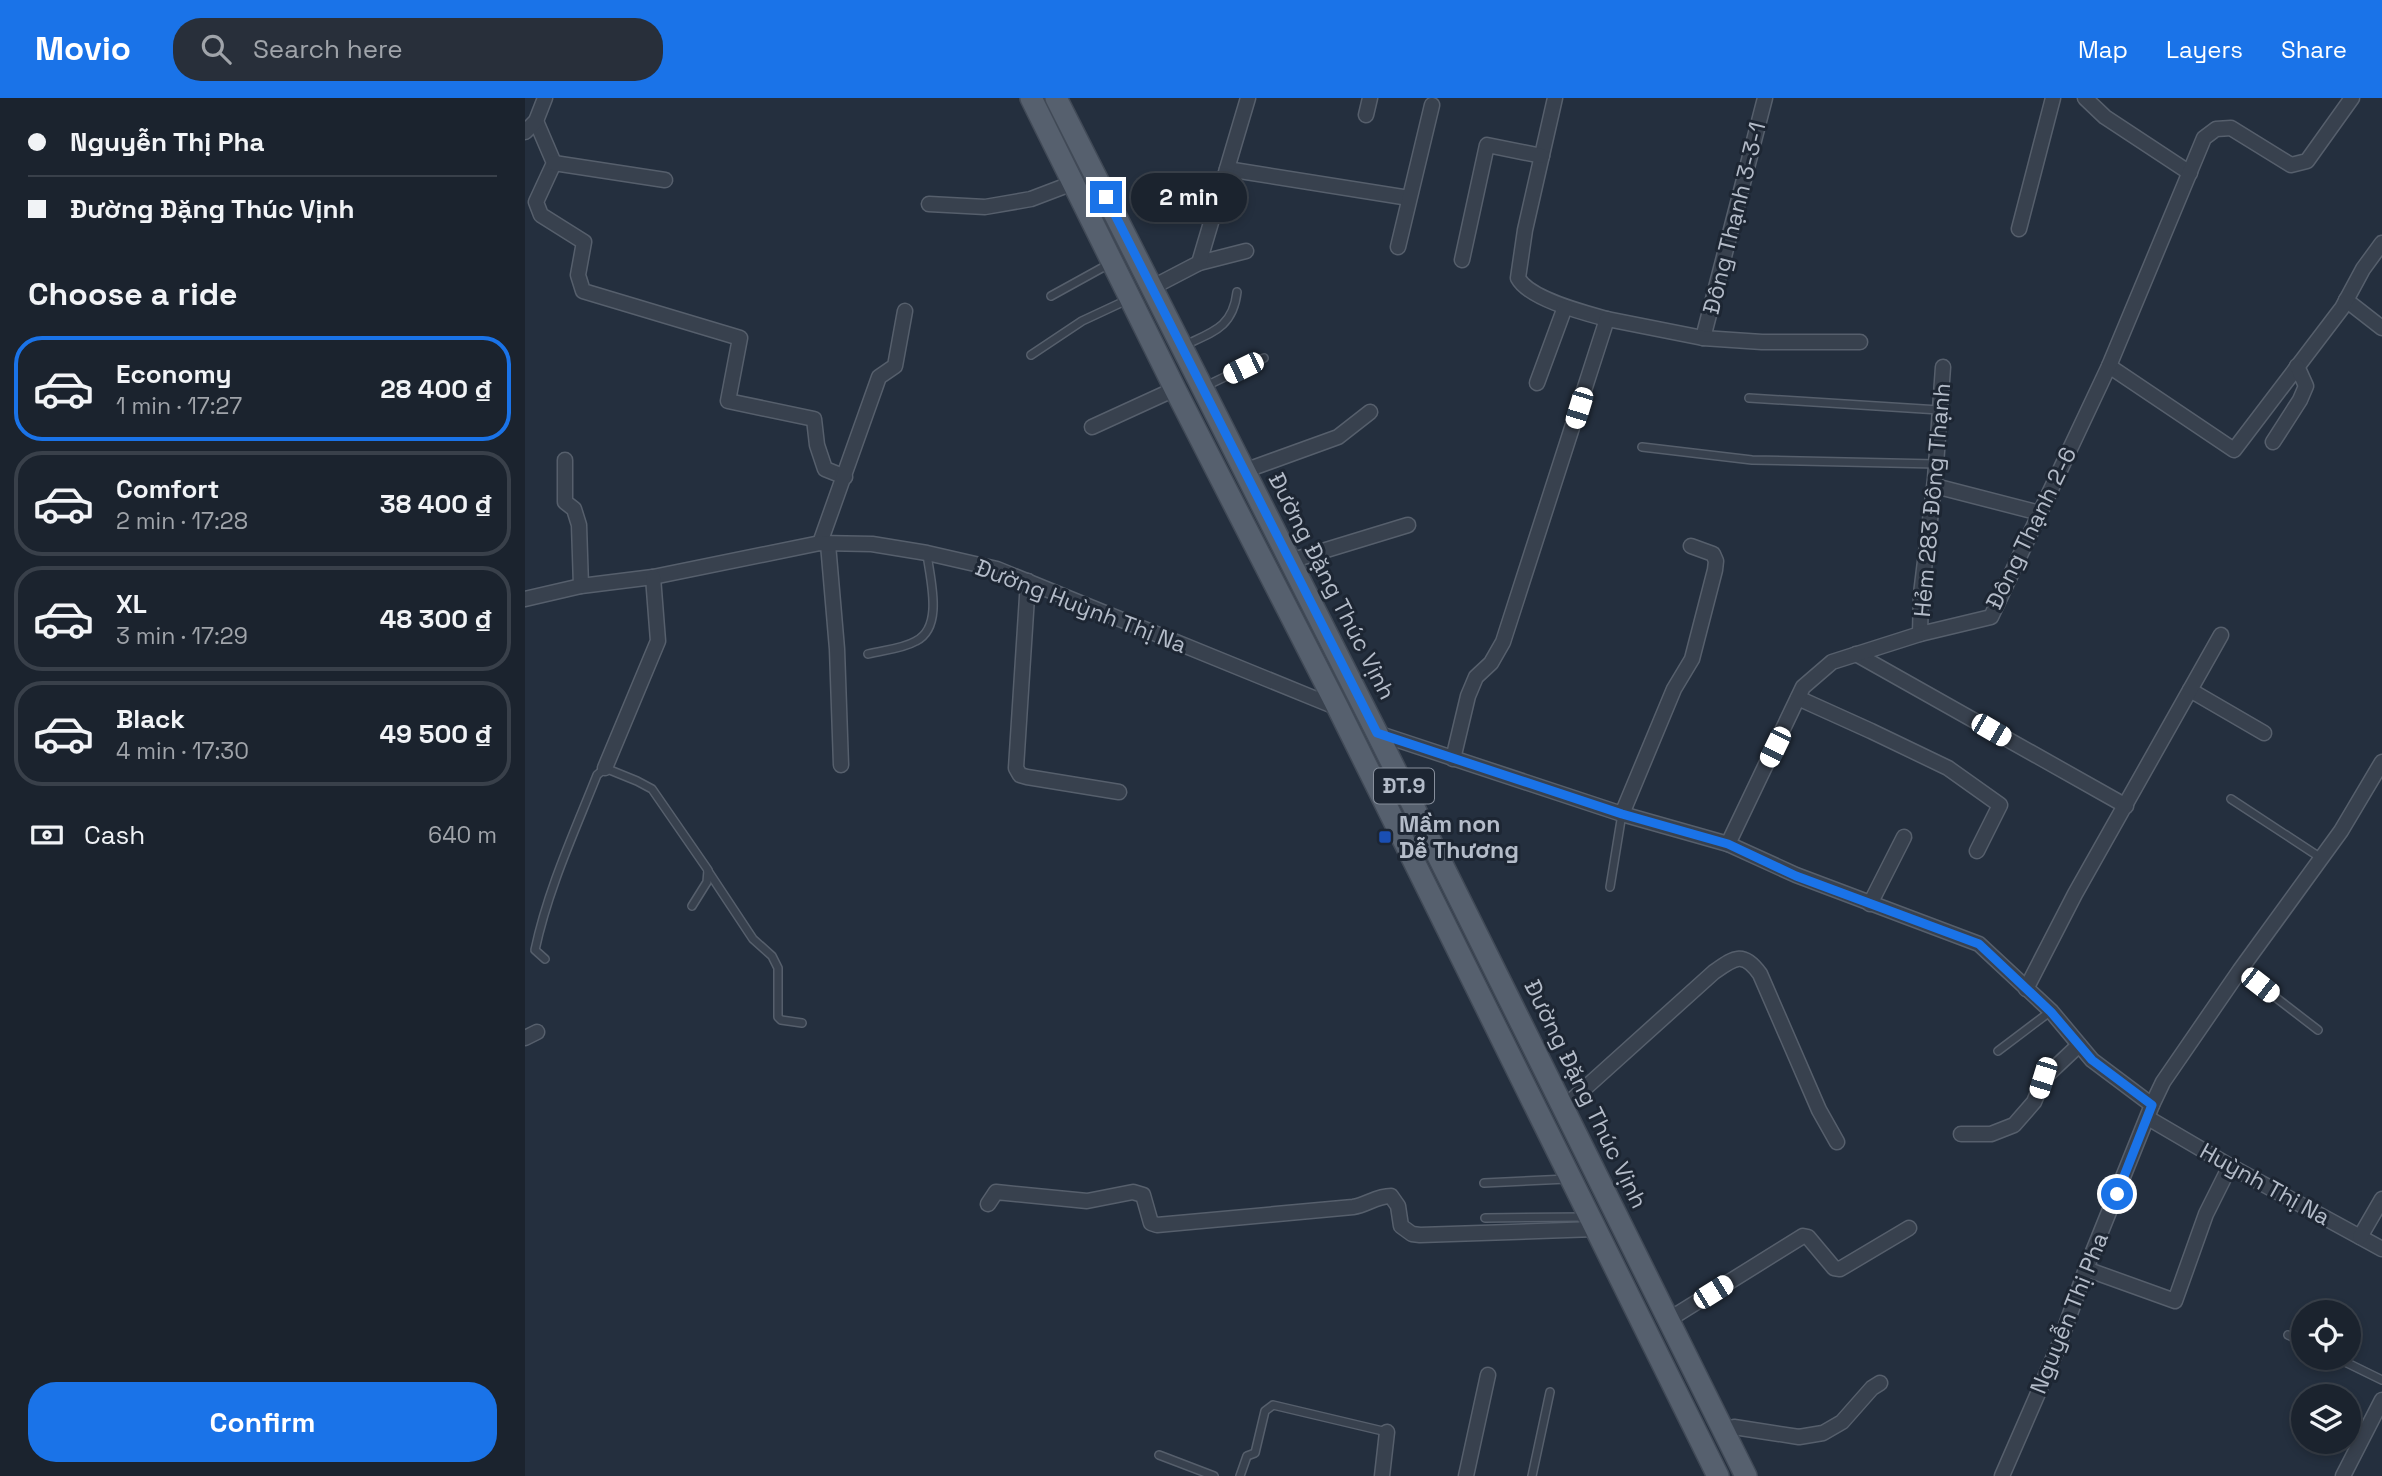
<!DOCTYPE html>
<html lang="en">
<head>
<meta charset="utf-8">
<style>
	:root { --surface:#1b232e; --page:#282f3a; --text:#f1f3f6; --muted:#a0a4aa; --line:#39404a; --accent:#1a73e8 }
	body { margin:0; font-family:"Space Grotesk",sans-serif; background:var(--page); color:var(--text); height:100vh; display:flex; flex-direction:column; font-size:26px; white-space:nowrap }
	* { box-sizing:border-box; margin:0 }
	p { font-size:23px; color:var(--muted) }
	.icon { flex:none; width:38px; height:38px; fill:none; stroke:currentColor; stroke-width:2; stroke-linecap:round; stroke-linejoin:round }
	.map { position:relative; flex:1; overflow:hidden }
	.sheet { display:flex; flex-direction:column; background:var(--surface); width:525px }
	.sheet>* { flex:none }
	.banner { display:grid; align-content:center; height:154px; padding:0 28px; background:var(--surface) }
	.tools { position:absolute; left:1766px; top:1202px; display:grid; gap:14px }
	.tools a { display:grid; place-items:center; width:70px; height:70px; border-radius:50%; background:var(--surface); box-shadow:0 4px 10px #0003,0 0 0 2px var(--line); font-size:35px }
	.end { position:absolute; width:32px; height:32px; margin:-16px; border:9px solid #1a73e8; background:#fff; box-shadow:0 0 0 4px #fff }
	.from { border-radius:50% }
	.bubble { position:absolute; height:49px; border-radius:24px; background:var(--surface); box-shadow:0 4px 10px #0003,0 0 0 2px var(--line); font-size:23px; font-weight:700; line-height:49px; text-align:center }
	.car { position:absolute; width:21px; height:42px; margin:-21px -10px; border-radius:9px; box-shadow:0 0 5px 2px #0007; background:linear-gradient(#fff 24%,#345 0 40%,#fff 0 76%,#345 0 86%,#fff 0) }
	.banner b { display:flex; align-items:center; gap:24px; height:66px; font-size:26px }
	.banner b+b { border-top:2px solid var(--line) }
	.banner i { width:18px; height:18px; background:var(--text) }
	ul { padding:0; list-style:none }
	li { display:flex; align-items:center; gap:21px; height:105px; margin:0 14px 10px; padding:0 14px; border:4px solid var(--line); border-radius:28px }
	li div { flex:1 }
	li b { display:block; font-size:26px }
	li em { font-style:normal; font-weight:700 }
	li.selected { border-color:var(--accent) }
	li>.icon { width:63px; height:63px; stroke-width:1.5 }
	h2 { padding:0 28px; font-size:32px; line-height:84px }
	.pay { display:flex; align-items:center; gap:18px; height:77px; padding:0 28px; font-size:26px }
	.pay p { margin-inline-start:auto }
	.primary-button { display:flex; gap:14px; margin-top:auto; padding:14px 28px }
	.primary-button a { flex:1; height:80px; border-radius:28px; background:var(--accent); color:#fff; font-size:28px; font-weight:700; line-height:80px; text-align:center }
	header { display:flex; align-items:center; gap:42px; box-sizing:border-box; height:98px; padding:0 35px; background:var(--accent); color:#fff }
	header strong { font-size:33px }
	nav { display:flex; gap:38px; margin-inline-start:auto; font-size:24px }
	.search { width:490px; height:63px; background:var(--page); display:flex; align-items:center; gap:18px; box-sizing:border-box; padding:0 24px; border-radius:28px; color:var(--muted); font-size:26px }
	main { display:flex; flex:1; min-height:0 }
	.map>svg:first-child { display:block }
</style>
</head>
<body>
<header>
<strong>Movio</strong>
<div class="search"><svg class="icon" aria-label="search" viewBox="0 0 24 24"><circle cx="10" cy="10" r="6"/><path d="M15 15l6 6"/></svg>Search here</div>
<nav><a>Map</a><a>Layers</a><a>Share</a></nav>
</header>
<main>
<section class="sheet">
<div class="banner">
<b><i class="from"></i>Nguyễn Thị Pha</b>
<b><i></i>Đường Đặng Thúc Vịnh</b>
</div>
<h2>Choose a ride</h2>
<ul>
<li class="selected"><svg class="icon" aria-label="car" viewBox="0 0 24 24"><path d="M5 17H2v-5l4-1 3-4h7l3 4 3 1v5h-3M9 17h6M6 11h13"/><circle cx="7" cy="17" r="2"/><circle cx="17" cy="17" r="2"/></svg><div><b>Economy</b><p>1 min · 17:27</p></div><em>28 400 ₫</em></li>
<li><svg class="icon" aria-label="car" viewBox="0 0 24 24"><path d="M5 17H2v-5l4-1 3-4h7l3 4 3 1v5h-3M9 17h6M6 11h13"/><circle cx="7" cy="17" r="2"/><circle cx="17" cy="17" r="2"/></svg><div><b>Comfort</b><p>2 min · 17:28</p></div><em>38 400 ₫</em></li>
<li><svg class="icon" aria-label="car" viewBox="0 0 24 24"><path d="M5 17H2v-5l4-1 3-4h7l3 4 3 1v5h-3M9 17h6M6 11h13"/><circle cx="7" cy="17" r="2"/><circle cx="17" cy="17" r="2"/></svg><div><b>XL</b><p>3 min · 17:29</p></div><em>48 300 ₫</em></li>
<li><svg class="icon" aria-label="car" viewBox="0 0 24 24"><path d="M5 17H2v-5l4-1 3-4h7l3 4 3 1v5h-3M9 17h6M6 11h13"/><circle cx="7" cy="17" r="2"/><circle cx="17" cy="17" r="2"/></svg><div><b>Black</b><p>4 min · 17:30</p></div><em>49 500 ₫</em></li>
</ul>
<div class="pay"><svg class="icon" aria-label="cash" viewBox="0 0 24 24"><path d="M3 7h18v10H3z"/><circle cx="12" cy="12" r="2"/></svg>Cash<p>640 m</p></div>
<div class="primary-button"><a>Confirm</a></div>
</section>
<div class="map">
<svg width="1857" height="1378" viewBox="0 0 1857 1378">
	<rect width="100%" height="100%" fill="#242f3e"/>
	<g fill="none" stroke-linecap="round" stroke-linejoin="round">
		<defs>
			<g id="service">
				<polyline points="526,198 584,166"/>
				<path d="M660,247C688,234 708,229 712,194"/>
				<polyline points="506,257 557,223 602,202"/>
				<polyline points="681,288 739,260"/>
				<polyline points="1224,300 1414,312"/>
				<polyline points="1117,349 1227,362 1411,366"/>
				<path d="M343,556C359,552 377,551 391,543C419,529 405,481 402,456"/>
				<polyline points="1706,701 1796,760"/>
				<polyline points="183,773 228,841 247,858 253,870 253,919 256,922 277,925"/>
				<polyline points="1085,789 1097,716"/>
				<path d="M20,861L10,852C23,791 49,735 72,677L80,670L112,683L127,691L183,772L182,784L167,808"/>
				<polyline points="1715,872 1793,932"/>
				<polyline points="1473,953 1526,913"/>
				<polyline points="959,1085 1042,1081"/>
				<polyline points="960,1120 1060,1119"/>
				<polyline points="1763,1237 1778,1244"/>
				<polyline points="1812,1260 1857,1282"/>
				<polyline points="634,1357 689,1378"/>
				<polyline points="715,1378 722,1358 730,1355 740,1313 748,1307 862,1334"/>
				<polyline points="1007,1378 1025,1294"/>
			</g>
			<g id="minor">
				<path d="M1030,0L1000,132L993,180C1004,201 1060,215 1082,221"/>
				<polyline points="1560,0 1580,19 1665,75"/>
				<polyline points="841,17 845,0"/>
				<polyline points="11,23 29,65 11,104 16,117 59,144 53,177 58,193 215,240 203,303 289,321 292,347 300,371 320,379"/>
				<polyline points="0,34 11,23 20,0"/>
				<polyline points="29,65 140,82"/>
				<polyline points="702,71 884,100"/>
				<polyline points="404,106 460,109 506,101 548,85"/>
				<polyline points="1494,131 1528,0"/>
				<polyline points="873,149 907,7"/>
				<polyline points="937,162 962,47 1017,58"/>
				<polyline points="674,165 721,153"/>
				<polyline points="626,190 674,165 723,0"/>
				<polyline points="1821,202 1857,230"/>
				<polyline points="1178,240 1240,0"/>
				<polyline points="1584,268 1709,352 1817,210 1838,171 1857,145"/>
				<polyline points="1012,285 1040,209"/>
				<polyline points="567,329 650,291"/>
				<polyline points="1748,344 1775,302 1781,288 1772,268"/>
				<polyline points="40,362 40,404 49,411 54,427 56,488"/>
				<polyline points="719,373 813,339 845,314"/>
				<polyline points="1410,388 1515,415"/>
				<polyline points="295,445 354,279 370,268 380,213"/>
				<polyline points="303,446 312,551 316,667"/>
				<polyline points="765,463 883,427"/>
				<polyline points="503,483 491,670 495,677 502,679 594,694"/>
				<polyline points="0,501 56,488 128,479 295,445 347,446 402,455 472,471 813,610"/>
				<polyline points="1395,536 1396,496 1410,381 1418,269"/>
				<polyline points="1331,556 1601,708"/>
				<polyline points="1665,592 1739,635"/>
				<polyline points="1273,600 1346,633 1423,670 1475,707 1452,753"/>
				<polyline points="852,635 1097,716 1203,746 1271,777 1454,846 1526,913 1567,962 1627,1007"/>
				<polyline points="928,661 943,598 951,579 966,565 978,544 1082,221 1178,240 1237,244 1335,244"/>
				<polyline points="80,670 133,543 128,479"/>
				<polyline points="1097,716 1149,591 1167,561 1190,472 1191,463 1188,456 1166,448"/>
				<polyline points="1203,746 1278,589 1307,564 1395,536 1466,519 1584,268 1679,40 1691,31 1706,30 1766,67 1782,63 1827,0"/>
				<polyline points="1345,806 1379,739"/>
				<polyline points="1501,891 1550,796 1696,537"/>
				<polyline points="0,940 12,934"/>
				<path d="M1038,1010L1189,874C1209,860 1218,852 1235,876L1294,1012L1312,1044"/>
				<polyline points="1623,1020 1705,1068 1857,1151"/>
				<polyline points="1436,1036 1466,1036 1489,1027 1509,1004 1519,980 1554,947"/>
				<path d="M463,1106L471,1094L562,1103L608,1094L618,1097L626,1125L632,1127L828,1109C842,1107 851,1098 866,1098L873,1108L876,1128L887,1136L895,1137L1071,1131"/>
				<polyline points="1835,1139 1857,1101"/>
				<polyline points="1561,1171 1650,1203 1681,1116 1705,1068"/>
				<polyline points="1143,1222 1278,1138 1283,1139 1309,1170 1315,1171 1384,1130"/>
				<polyline points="1199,1334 1209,1329 1274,1339 1298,1335 1317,1324 1347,1290 1355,1285"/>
				<polyline points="857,1378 862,1334"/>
				<polyline points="941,1378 963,1277"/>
				<polyline points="1477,1378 1534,1247 1561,1171 1627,1007 1638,984 1715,872 1816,733 1857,664"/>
				<polyline points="1818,1378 1857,1302"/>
			</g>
			<g id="primary">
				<polyline points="506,0 650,291 813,610 1193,1378"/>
				<polyline points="531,0 852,635 1221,1378"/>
			</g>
		</defs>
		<use href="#service" stroke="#565f6c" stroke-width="10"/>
		<use href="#minor" stroke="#565f6c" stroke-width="17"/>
		<use href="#primary" stroke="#414a57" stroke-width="24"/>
		<use href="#service" stroke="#38414e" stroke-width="7"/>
		<use href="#minor" stroke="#38414e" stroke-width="14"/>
		<use href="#primary" stroke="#56606e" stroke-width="21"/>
	</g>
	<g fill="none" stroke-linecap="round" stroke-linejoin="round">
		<polyline stroke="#1a73e8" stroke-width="9" points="581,99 852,635 1097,716 1203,746 1271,778 1454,846 1526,914 1567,962 1627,1007 1592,1096"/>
	</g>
	<rect fill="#1a4fb4" stroke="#1d2633" stroke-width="2.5" x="853" y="732" width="14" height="14" rx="3.5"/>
	<g text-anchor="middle" stroke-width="6" stroke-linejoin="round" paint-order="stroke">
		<rect fill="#1d2633" stroke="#878f9c" stroke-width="2" x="849" y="670.5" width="60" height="35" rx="5"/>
		<g font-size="21" font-weight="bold" fill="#b4bcc9">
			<text x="879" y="695">ĐT.9</text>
		</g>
		<g font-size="23" fill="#b4bcc9" stroke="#1d2633">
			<text transform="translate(1209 120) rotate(-76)" y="8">Đông Thạnh 3-3-1</text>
			<text transform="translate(1407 402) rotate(-85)" y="8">Hẻm 283 Đông Thạnh</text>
			<text transform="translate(1506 430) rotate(-64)" y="8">Đông Thạnh 2-6</text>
			<text transform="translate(807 488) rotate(63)" y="8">Đường Đặng Thúc Vịnh</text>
			<text transform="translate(556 508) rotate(21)" y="8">Đường Huỳnh Thị Na</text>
			<text transform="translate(1061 996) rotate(64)" y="8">Đường Đặng Thúc Vịnh</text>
			<text transform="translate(1740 1086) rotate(29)" y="8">Huỳnh Thị Na</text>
			<text transform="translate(1544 1215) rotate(-68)" y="8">Nguyễn Thị Pha</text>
		</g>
		<g font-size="23" font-weight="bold" fill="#b4bcc9" stroke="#1d2633" text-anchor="start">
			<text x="874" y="734">Mầm non<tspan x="874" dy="26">Dễ Thương</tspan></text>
		</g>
	</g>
</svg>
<div class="tools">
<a><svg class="icon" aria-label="locate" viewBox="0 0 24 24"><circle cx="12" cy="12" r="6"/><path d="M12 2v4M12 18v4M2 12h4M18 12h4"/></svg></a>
<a><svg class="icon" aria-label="layers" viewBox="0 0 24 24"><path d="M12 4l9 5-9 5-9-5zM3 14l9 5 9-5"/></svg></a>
</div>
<i class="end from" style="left:1592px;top:1096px"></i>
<i class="end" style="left:581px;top:99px"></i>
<div class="bubble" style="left:606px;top:75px;width:116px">2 min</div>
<i class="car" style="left:718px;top:270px;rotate:244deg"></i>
<i class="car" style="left:1054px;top:310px;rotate:197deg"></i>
<i class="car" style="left:1466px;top:632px;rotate:120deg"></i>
<i class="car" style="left:1250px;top:649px;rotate:206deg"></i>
<i class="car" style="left:1735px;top:887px;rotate:128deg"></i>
<i class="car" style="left:1518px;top:980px;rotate:197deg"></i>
<i class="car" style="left:1188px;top:1194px;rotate:58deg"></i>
</div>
</main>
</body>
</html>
